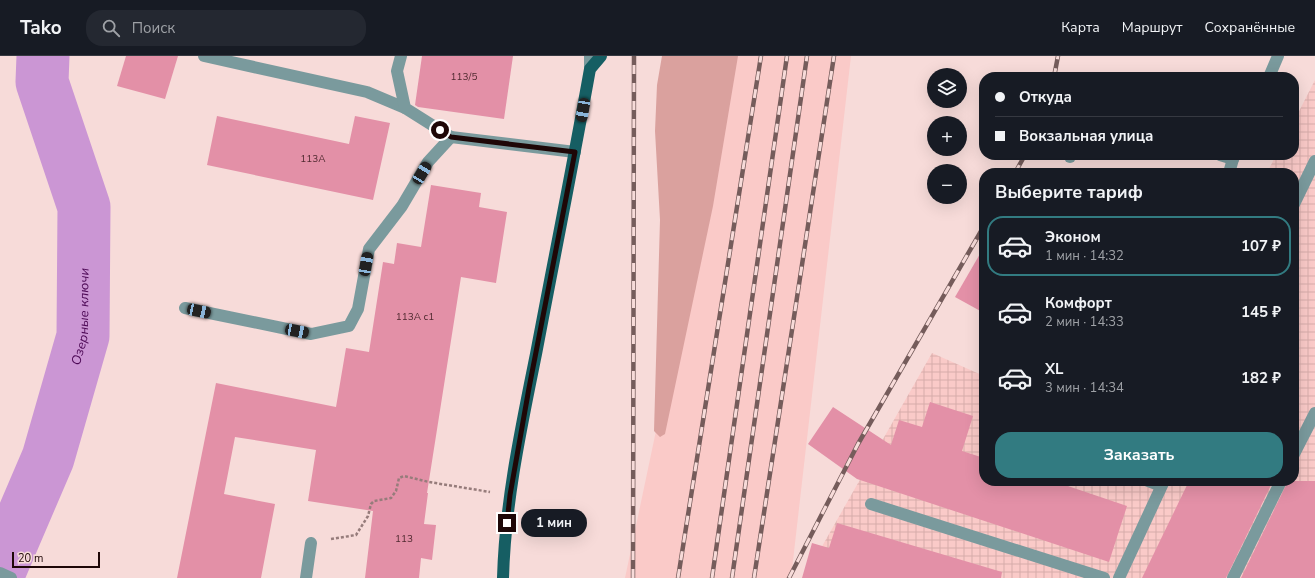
<!DOCTYPE html>
<html lang="ru">
<head>
<meta charset="utf-8">
<style>
	:root { --surface:#171b24; --page:#242831; --text:#f1f3f6; --muted:#9ea1a6; --line:#363941; --accent:#327b81 }
	body { margin:0; font-family:"Nunito Sans",sans-serif; background:var(--page); color:var(--text); height:100vh; display:flex; flex-direction:column; font-size:15px; white-space:nowrap }
	* { box-sizing:border-box; margin:0 }
	p { font-size:13px; color:var(--muted) }
	.icon { flex:none; width:22px; height:22px; fill:none; stroke:currentColor; stroke-width:2; stroke-linecap:round; stroke-linejoin:round }
	.map { position:relative; flex:1; overflow:hidden }
	.panel { position:absolute; left:979px; top:112px; width:320px; height:318px; display:flex; flex-direction:column; background:var(--surface); border-radius:16px; box-shadow:0 4px 16px #0002 }
	.panel>* { flex:none }
	.top-card { position:absolute; left:979px; top:16px; width:320px; height:88px; border-radius:16px; box-shadow:0 4px 16px #0002; display:grid; align-content:center; height:88px; padding:0 16px; background:var(--surface) }
	.controls { position:absolute; left:927px; top:12px; display:grid; gap:8px }
	.controls a { display:grid; place-items:center; width:40px; height:40px; border-radius:50%; background:var(--surface); box-shadow:0 4px 16px #0002; font-size:20px }
	.scale { position:absolute; left:12px; bottom:10px; width:88px; box-sizing:border-box; padding-left:4px; border:2px solid #1e0707; border-top:0; font-size:11px; line-height:14px; white-space:nowrap; color:#1e0707; -webkit-text-stroke:3px #f7dbd9; paint-order:stroke }
	.end { position:absolute; width:18px; height:18px; margin:-9px; border:5px solid #1e0707; background:#fff; box-shadow:0 0 0 2px #fff }
	.from { border-radius:50% }
	.bubble { position:absolute; height:28px; border-radius:14px; background:var(--surface); box-shadow:0 4px 16px #0002; font-size:13px; font-weight:700; line-height:28px; text-align:center }
	.car { position:absolute; width:12px; height:24px; margin:-12px -6px; border-radius:5px; box-shadow:0 0 3px 1px #0007; background:linear-gradient(#222 24%,#8ab4d8 0 40%,#222 0 76%,#8ab4d8 0 86%,#222 0) }
	.top-card b { display:flex; align-items:center; gap:14px; height:38px; font-size:15px }
	.top-card b+b { border-top:1px solid var(--line) }
	.top-card i { width:10px; height:10px; background:var(--text) }
	ul { padding:0; list-style:none }
	li { display:flex; align-items:center; gap:12px; height:60px; margin:0 8px 6px; padding:0 8px; border:2px solid transparent; border-radius:16px }
	li div { flex:1 }
	li b { display:block; font-size:15px }
	li em { font-style:normal; font-weight:700 }
	li.current { border-color:var(--accent) }
	li>.icon { width:36px; height:36px; stroke-width:1.5 }
	h2 { padding:0 16px; font-size:18px; line-height:48px }
	.cta { display:flex; gap:8px; margin-top:auto; padding:8px 16px }
	.cta a { flex:1; height:46px; border-radius:16px; background:var(--accent); color:#fff; font-size:16px; font-weight:700; line-height:46px; text-align:center }
	header { display:flex; align-items:center; gap:24px; box-sizing:border-box; height:56px; padding:0 20px; background:var(--surface); border-bottom:1px solid var(--line) }
	header strong { font-size:19px }
	nav { display:flex; gap:22px; margin-inline-start:auto; font-size:14px }
	.search { width:280px; height:36px; background:var(--page); display:flex; align-items:center; gap:10px; box-sizing:border-box; padding:0 14px; border-radius:16px; color:var(--muted); font-size:15px }
	.map>svg:first-child { display:block }
</style>
</head>
<body>
<header>
<strong>Tako</strong>
<div class="search"><svg class="icon" aria-label="search" viewBox="0 0 24 24"><circle cx="10" cy="10" r="6"/><path d="M15 15l6 6"/></svg>Поиск</div>
<nav><a>Карта</a><a>Маршрут</a><a>Сохранённые</a></nav>
</header>
<div class="map">
<svg width="1315" height="522" viewBox="0 0 1315 522">
	<defs>
		<pattern id="industrial-grid" width="8" height="8" patternUnits="userSpaceOnUse"><rect width="8" height="8" fill="#facac8"/><path d="M0 4h8M4 0v8" fill="none" stroke="#d6acaa"/></pattern>
	</defs>
	<rect width="100%" height="100%" fill="#f7dbd9"/>
	<polygon fill="#facac8" points="735,0 851,0 791,522 625,522"/>
	<polygon fill="url(#industrial-grid)" points="1315,24 1315,522 804,522 932,297 984,320 984,425 1294,425 1294,117 1267,117 1276,99 1294,99 1294,65"/>
	<polygon fill="#daa19e" points="662,0 738,0 713,150 665,378 660,381 654,375 660,164 655,75 657,29"/>
	<g fill="none" stroke-linecap="round" stroke-linejoin="round">
		<path stroke="#cb96d4" stroke-width="53" id="s1" d="M0,514L48,402L83,280L84,151L42,26L43,0"/>
	</g>
	<g fill="#e390a7">
		<polygon points="126,0 178,0 165,43 117,30"/>
		<polygon points="422,0 513,0 504,63 418,51 415,49"/>
		<polygon points="217,60 349,88 355,60 390,67 373,144 207,109"/>
		<polygon points="431,129 481,137 479,151 507,156 496,227 461,221 427,437 428,437 424,468 436,469 432,504 421,502 419,522 365,522 373,455 308,445 316,394 235,381 224,438 275,448 261,522 177,522 216,327 336,351 346,292 369,296 383,206 394,208 397,187 421,191"/>
		<polygon points="984,191 984,257 955,241"/>
		<polygon points="930,346 973,360 962,395 984,402 984,425 1053,425 1127,450 1109,506 857,423 808,388 833,351 891,389 899,364 922,371"/>
		<polygon points="1189,425 1273,425 1226,522 1142,522"/>
		<polygon points="1288,425 1315,425 1315,522 1241,522"/>
		<polygon points="837,467 1002,516 1001,522 802,522 812,487 829,492"/>
	</g>
	<g fill="none" stroke-linecap="round" stroke-linejoin="round">
		<polyline stroke="#967c7b" stroke-width="2.5" stroke-dasharray="3 2" stroke-linecap="butt" points="331,483 356,479 368,460 371,448 374,445 391,442 396,435 399,422 404,420 429,426 490,436"/>
		<g stroke="#7a9a9d" stroke-width="12">
			<polyline points="204,0 367,36 405,52"/>
			<polyline points="401,0 397,15 405,52 451,81"/>
			<polyline points="590,0 590,13"/>
			<polyline points="1269,21 1278,0"/>
			<polyline points="1220,99 1233,103 1235,99"/>
			<polyline points="1070,101 1070,99"/>
			<polyline points="1229,117 1233,103"/>
			<polyline points="1294,148 1315,105"/>
			<polyline points="185,252 311,278 349,270 358,253 369,193 402,150 428,106 451,81 575,96"/>
			<polyline points="1294,398 1315,357"/>
			<polyline points="1148,425 1161,430"/>
			<polyline points="871,448 1104,522"/>
			<polyline points="0,517 11,522"/>
			<polyline points="306,522 311,487"/>
			<polyline points="1119,522 1164,425"/>
			<polyline points="1233,522 1281,425"/>
		</g>
		<path stroke="#165e63" stroke-width="12" d="M503,522C505,447 521,372 536,298C554,203 573,108 590,13L601,0"/>
		<defs>
			<g id="rail">
				<polyline points="1054,21 1058,0"/>
				<polyline points="1015,117 1025,99"/>
				<polyline points="633,522 634,0"/>
				<polyline points="678,522 761,0"/>
				<polyline points="712,522 787,0"/>
				<polyline points="732,522 807,0"/>
				<polyline points="754,522 834,0"/>
				<polyline points="789,522 858,388 984,170"/>
			</g>
		</defs>
		<use href="#rail" stroke="#755c5b" stroke-width="4.5"/>
		<use href="#rail" stroke="#f7dbd9" stroke-width="3" stroke-dasharray="9" stroke-linecap="butt"/>
	</g>
	<g fill="none" stroke-linecap="round" stroke-linejoin="round">
		<polyline stroke="#1e0707" stroke-width="5" points="440,74 451,81 575,96 529,332 510,439 507,467"/>
	</g>
	<g text-anchor="middle" stroke-width="3" stroke-linejoin="round" paint-order="stroke">
		<g font-size="10" fill="#4f292f">
			<text x="464" y="24">113/5</text>
			<text x="313" y="106">113А</text>
			<text x="415" y="264">113А с1</text>
			<text x="404" y="486">113</text>
		</g>
		<g font-size="13" font-style="italic" fill="#4d0956" stroke="#f7dbd9">
			<text dy="5" stroke="none"><textPath href="#s1" startOffset="268">Озерные ключи</textPath></text>
		</g>
	</g>
</svg>
<div class="controls">
<a><svg class="icon" aria-label="layers" viewBox="0 0 24 24"><path d="M12 4l9 5-9 5-9-5zM3 14l9 5 9-5"/></svg></a>
<a>+</a>
<a>−</a>
</div>
<div class="scale">20 m</div>
<i class="end from" style="left:440px;top:74px"></i>
<i class="end" style="left:507px;top:467px"></i>
<div class="bubble" style="left:521px;top:453px;width:66px">1 мин</div>
<i class="car" style="left:583px;top:54px;rotate:190deg"></i>
<i class="car" style="left:422px;top:117px;rotate:31deg"></i>
<i class="car" style="left:366px;top:208px;rotate:10deg"></i>
<i class="car" style="left:199px;top:255px;rotate:102deg"></i>
<i class="car" style="left:297px;top:275px;rotate:101deg"></i>
<div class="top-card">
<b><i class="from"></i>Откуда</b>
<b><i></i>Вокзальная улица</b>
</div>
<section class="panel">
<h2>Выберите тариф</h2>
<ul>
<li class="current"><svg class="icon" aria-label="car" viewBox="0 0 24 24"><path d="M5 17H2v-5l4-1 3-4h7l3 4 3 1v5h-3M9 17h6M6 11h13"/><circle cx="7" cy="17" r="2"/><circle cx="17" cy="17" r="2"/></svg><div><b>Эконом</b><p>1 мин · 14:32</p></div><em>107 ₽</em></li>
<li><svg class="icon" aria-label="car" viewBox="0 0 24 24"><path d="M5 17H2v-5l4-1 3-4h7l3 4 3 1v5h-3M9 17h6M6 11h13"/><circle cx="7" cy="17" r="2"/><circle cx="17" cy="17" r="2"/></svg><div><b>Комфорт</b><p>2 мин · 14:33</p></div><em>145 ₽</em></li>
<li><svg class="icon" aria-label="car" viewBox="0 0 24 24"><path d="M5 17H2v-5l4-1 3-4h7l3 4 3 1v5h-3M9 17h6M6 11h13"/><circle cx="7" cy="17" r="2"/><circle cx="17" cy="17" r="2"/></svg><div><b>XL</b><p>3 мин · 14:34</p></div><em>182 ₽</em></li>
</ul>
<div class="cta"><a>Заказать</a></div>
</section>
</div>
</body>
</html>
